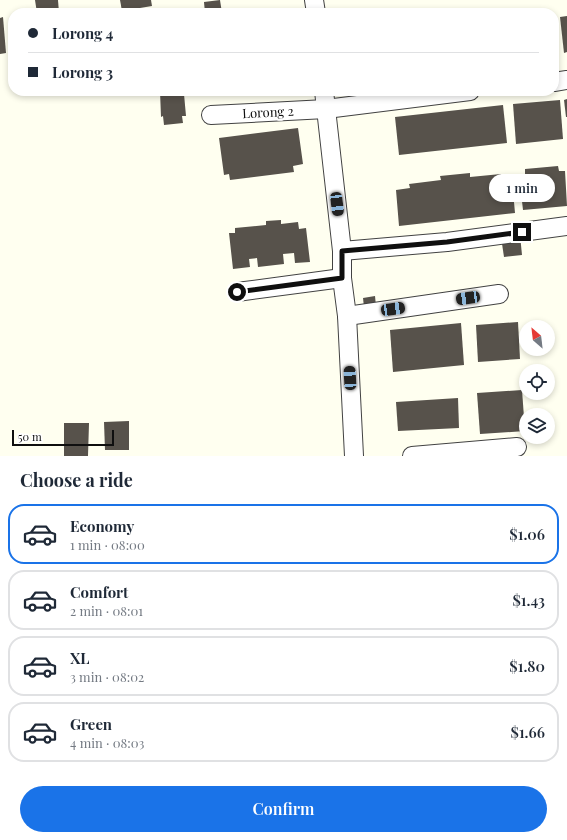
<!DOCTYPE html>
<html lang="en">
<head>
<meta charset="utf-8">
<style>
	:root { --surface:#fff; --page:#f2f2f3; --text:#1f2937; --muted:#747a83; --line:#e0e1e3; --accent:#1a73e8 }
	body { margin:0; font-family:"Playfair Display",serif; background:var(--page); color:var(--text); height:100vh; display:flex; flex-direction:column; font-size:15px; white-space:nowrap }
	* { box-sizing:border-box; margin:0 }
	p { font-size:13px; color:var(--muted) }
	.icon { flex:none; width:22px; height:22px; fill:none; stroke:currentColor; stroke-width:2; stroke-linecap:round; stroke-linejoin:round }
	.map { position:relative; height:456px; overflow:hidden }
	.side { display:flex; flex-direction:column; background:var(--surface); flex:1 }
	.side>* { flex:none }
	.banner { position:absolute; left:8px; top:8px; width:551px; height:88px; border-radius:16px; box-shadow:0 2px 6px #0003; display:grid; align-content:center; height:88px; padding:0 20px; background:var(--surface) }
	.needle { width:26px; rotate:332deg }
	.controls { position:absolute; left:519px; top:320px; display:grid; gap:8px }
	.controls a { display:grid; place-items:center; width:36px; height:36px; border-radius:50%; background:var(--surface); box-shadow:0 2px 6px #0003; font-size:20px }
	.scale { position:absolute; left:12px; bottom:10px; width:102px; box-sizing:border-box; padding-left:4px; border:2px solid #0f0f0f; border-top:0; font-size:11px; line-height:14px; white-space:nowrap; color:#0f0f0f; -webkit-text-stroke:3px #fff; paint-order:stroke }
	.end { position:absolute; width:18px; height:18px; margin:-9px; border:5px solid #0f0f0f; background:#fff; box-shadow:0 0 0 2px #fff }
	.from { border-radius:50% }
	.bubble { position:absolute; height:28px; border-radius:14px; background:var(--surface); box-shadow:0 2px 6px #0003; font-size:13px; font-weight:600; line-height:28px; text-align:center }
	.car { position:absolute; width:12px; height:24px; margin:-12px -6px; border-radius:5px; box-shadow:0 0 3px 1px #0007; background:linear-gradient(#222 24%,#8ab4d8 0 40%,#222 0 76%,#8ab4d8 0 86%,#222 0) }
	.banner b { display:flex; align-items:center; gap:14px; height:38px; font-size:15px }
	.banner b+b { border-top:1px solid var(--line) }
	.banner i { width:10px; height:10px; background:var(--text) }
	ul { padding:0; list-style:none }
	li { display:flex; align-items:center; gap:12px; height:60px; margin:0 8px 6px; padding:0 12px; border:2px solid var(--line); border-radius:16px }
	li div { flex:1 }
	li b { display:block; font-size:15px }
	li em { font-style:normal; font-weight:600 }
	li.active { border-color:var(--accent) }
	li>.icon { width:36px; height:36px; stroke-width:1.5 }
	h2 { padding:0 20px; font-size:18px; line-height:48px }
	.button { display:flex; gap:8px; margin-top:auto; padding:8px 20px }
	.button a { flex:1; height:46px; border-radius:24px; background:var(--accent); color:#fff; font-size:16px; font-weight:600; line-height:46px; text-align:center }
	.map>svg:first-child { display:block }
</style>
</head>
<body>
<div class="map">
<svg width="567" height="456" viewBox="0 0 567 456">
	<rect width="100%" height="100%" fill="#fffff0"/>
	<g fill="#57524b">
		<polygon points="35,0 58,0 59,13 37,13"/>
		<polygon points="120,0 151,0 152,6 122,11"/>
		<polygon points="220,0 222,13 205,13 204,2"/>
		<polygon points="567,16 567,52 564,53 560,17"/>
		<polygon points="3,17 6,53 0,54 0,18"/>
		<polygon points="160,91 181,91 181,95 184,94 186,116 182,116 183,123 164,125 163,116 161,117"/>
		<polygon points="567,99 567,117 566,117 564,100"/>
		<polygon points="560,100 563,139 516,144 513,104"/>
		<polygon points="503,105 507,143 399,155 395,117"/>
		<polygon points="298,128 303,164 293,166 294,172 230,180 229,174 224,175 219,138"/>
		<polygon points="558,166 559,171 565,171 567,206 523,210 519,175 525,174 525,169"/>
		<polygon points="470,173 470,177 501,174 502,181 512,180 515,213 399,226 396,190 410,188 409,184 441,180 440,176"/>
		<polygon points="281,220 281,224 298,222 299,229 306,228 310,262 295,263 294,253 283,254 284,264 258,267 257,258 249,259 250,267 233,269 229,233 235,233 235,228 266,225 266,221"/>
		<polygon points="520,235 522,255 504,257 501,237"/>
		<polygon points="375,296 376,306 364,307 363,298"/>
		<polygon points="518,322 520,359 478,362 476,325"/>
		<polygon points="461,323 464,365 393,372 390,330"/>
		<polygon points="522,390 525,431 480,434 477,393"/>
		<polygon points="458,398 459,428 398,431 396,402"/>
		<polygon points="129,421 129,450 105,450 104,422"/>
		<polygon points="64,423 89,423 88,456 64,456"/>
	</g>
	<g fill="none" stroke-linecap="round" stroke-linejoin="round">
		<defs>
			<g id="minor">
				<polyline points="314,0 316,13"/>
				<polyline points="554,82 567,80"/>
				<polyline points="324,91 342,251 342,278 347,316 354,456"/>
				<polyline points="211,115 326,109 470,91"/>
				<polyline points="342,251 447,242 567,226"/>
				<polyline points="237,292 342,278"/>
				<polyline points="347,316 499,294"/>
				<polyline points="412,456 517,447"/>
			</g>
		</defs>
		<use href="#minor" stroke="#424242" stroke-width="20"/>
		<use href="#minor" stroke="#fff" stroke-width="18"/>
	</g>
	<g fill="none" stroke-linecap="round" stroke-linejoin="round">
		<polyline stroke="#0f0f0f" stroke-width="5" points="237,292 342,278 342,251 447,242 522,232"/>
	</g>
	<g text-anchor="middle" stroke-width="4" stroke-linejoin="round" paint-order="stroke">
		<g font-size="13" fill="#0f0f0f" stroke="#fff">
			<text transform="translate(268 112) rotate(-3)" y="5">Lorong 2</text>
		</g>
	</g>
</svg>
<div class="controls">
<a><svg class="needle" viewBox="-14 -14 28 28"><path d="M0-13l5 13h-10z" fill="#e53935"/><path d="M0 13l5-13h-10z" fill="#747a83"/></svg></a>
<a><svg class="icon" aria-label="locate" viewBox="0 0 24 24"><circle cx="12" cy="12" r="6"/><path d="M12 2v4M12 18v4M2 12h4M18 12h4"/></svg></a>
<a><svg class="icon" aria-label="layers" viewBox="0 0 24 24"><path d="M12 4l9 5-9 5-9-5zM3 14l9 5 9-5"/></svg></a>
</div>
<div class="scale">50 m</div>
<i class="end from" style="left:237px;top:292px"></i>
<i class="end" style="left:522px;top:232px"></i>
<div class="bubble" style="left:489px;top:174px;width:66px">1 min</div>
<i class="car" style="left:337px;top:204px;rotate:173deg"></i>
<i class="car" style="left:468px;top:298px;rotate:262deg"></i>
<i class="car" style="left:393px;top:309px;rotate:82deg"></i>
<i class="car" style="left:350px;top:378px;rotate:357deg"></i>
<div class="banner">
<b><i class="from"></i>Lorong 4</b>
<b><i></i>Lorong 3</b>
</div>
</div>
<section class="side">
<h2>Choose a ride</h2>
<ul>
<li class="active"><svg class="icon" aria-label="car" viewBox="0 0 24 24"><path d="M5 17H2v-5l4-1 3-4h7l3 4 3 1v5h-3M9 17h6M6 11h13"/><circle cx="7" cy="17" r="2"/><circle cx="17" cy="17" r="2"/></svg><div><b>Economy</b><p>1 min · 08:00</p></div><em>$1.06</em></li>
<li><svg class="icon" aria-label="car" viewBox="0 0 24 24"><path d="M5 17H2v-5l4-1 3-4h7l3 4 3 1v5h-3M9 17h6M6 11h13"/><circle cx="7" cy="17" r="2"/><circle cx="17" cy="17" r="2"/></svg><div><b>Comfort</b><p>2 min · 08:01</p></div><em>$1.43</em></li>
<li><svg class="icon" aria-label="car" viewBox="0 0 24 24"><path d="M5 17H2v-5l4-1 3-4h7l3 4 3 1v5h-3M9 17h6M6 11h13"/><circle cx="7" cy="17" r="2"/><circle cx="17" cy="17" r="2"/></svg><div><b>XL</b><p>3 min · 08:02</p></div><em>$1.80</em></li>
<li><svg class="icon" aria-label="car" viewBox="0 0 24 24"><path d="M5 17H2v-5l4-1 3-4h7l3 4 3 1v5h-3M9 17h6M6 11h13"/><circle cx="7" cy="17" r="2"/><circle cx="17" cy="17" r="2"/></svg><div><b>Green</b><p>4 min · 08:03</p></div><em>$1.66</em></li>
</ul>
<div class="button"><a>Confirm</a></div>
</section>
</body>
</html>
